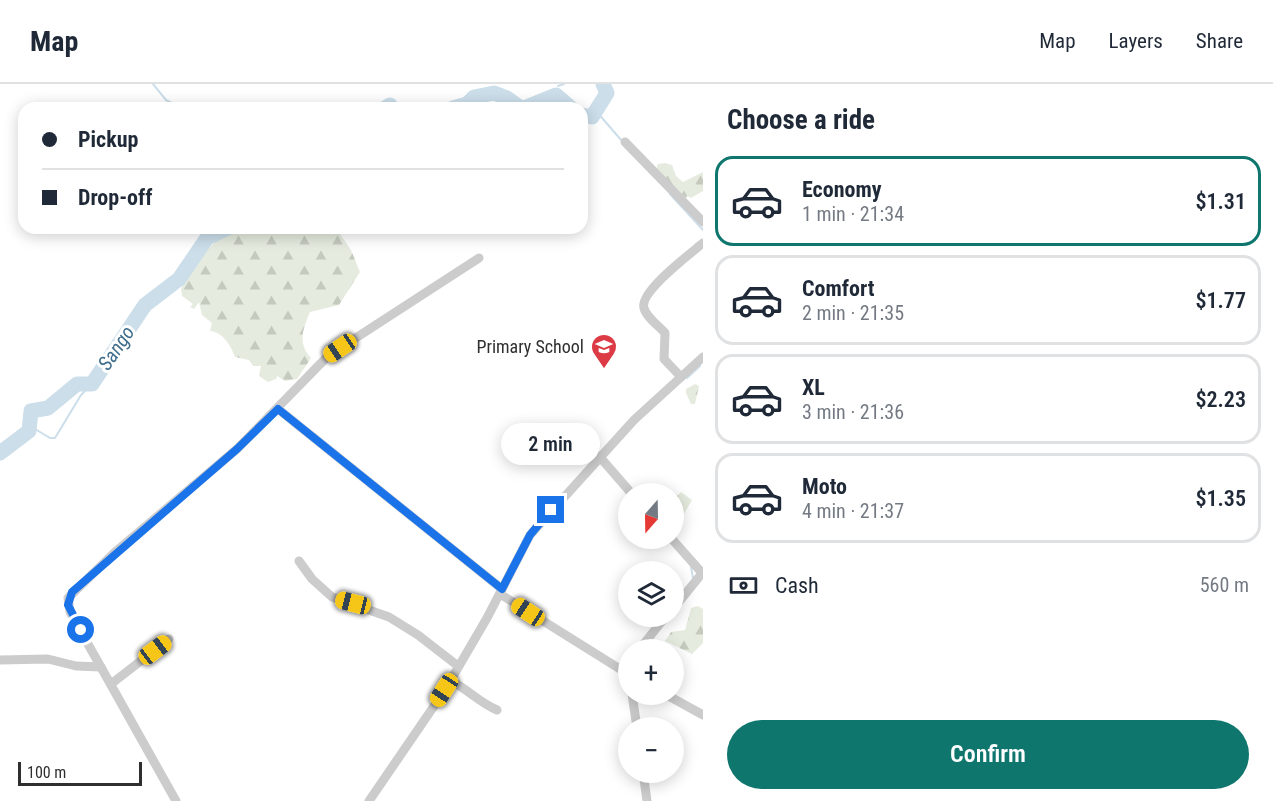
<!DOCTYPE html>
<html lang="en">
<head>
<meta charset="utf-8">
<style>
	:root { --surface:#fff; --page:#f2f2f3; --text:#1f2937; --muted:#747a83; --line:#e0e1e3; --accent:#0f766e }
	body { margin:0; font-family:"Roboto Condensed",sans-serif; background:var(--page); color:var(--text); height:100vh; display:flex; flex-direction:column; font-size:22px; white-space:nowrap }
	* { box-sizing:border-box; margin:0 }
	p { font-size:20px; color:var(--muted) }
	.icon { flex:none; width:33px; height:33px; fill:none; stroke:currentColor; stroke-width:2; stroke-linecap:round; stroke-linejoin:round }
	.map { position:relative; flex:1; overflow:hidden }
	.side { display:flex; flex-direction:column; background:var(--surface); width:570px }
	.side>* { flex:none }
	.guide { position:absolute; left:18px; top:18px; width:570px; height:132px; border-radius:18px; box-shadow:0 3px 15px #0003; display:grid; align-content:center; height:132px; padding:0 24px; background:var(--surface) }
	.needle { width:39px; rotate:200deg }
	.controls { position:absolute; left:618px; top:399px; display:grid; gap:12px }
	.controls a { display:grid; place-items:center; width:66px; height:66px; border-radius:50%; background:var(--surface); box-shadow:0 3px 15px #0003; font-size:30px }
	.scale { position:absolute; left:18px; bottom:15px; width:124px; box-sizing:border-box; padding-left:6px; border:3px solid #2f2f2f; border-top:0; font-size:16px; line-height:21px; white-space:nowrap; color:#2f2f2f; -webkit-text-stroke:4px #fff; paint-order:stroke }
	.end { position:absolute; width:27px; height:27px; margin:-14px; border:8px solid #1a73e8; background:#fff; box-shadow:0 0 0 3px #fff }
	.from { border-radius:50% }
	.bubble { position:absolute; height:42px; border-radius:21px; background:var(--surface); box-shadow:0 3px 15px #0003; font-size:20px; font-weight:600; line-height:42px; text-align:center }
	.car { position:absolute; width:18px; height:36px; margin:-18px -9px; border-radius:8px; box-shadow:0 0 4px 2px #0007; background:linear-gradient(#f5c518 24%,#345 0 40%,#f5c518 0 76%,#345 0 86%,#f5c518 0) }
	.guide b { display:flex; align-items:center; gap:21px; height:57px; font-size:22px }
	.guide b+b { border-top:2px solid var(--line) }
	.guide i { width:15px; height:15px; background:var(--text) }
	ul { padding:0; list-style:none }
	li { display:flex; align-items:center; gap:18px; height:90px; margin:0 12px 9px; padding:0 12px; border:3px solid var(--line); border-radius:18px }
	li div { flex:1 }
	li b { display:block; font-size:22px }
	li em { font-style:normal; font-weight:600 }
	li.selected { border-color:var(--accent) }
	li>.icon { width:54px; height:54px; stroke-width:1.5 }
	h2 { padding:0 24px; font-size:27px; line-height:72px }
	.pay { display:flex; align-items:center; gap:15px; height:66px; padding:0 24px; font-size:22px }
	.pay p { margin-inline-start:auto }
	.button { display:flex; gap:12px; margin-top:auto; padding:12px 24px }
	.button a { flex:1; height:69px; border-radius:36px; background:var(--accent); color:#fff; font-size:24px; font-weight:600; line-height:69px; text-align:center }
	header { display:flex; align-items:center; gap:36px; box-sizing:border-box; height:84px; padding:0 30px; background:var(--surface); border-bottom:2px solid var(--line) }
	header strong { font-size:28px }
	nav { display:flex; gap:33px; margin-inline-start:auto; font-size:21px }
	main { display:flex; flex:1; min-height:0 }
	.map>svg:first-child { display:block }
</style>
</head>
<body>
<header>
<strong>Map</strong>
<nav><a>Map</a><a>Layers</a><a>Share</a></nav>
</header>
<main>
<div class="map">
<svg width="703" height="717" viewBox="0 0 703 717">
	<defs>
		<pattern id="grass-tufts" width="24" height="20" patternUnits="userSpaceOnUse" patternTransform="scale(1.5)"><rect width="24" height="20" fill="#e5ebde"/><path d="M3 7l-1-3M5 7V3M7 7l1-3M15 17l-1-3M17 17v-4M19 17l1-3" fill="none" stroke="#c5cabf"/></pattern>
		<pattern id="forest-firs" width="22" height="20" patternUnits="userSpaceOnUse" patternTransform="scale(1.5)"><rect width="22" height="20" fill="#e5ebde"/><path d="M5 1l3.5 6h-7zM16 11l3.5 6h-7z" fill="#c5cabf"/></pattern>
	</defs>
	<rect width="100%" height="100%" fill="#fff"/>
	<polygon fill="url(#grass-tufts)" points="681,408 692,416 681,435 674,442 674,415"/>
	<g fill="url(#forest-firs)">
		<polygon points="665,79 672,81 676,92 683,98 703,88 703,107 691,114 687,112 686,114 656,86 658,80"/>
		<path d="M237,144H336L351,166L360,188L339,221L310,228C303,245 297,259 311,274L297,295L285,297L277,292L276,295L268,298L259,292L261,282H253L249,276L235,273C231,262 223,248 210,247L212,239L202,231L199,218L194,225L190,223L193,220L182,212L181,205L186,195L181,193L220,153Z"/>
		<polygon points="695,300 699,302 695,320 691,320 686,309 686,305"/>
		<polygon points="698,522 703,525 703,559 692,570 665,557 671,548 685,546 691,524"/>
	</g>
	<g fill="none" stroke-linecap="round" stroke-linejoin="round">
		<g stroke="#cbdeea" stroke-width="2">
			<polyline points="153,0 166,16 181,24"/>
			<polyline points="558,2 564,0"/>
			<polyline points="566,20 569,24"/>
			<polyline points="596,27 622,57"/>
			<polyline points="670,110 703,146"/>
			<polyline points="687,294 700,282"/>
			<polyline points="30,342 50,354 55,354 81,311 92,300"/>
			<polyline points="691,483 693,494"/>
		</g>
		<g stroke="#cbdeea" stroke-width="15">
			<polyline points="385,24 390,21 392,24"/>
			<polyline points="453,24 467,20 474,13 494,9 507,14 521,24"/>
			<polyline points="524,24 556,11 571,24"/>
			<polyline points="582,31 592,33 607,9 603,0"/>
			<polyline points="0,369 29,347 31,327 48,324 77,300 92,300 145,221 179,195 207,154 228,144"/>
		</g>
		<g stroke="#ccc" stroke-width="9">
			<polyline points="625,58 703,138"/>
			<path d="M681,293L664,275L665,249C659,242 646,233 644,224C639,208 690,170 703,159"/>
			<polyline points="278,325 502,505"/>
			<polyline points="599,372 632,410"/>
			<polyline points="671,454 702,489"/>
			<polyline points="299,477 312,495 332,513 389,533 418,551 458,582"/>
			<polyline points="500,510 628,590"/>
			<polyline points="674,524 703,488"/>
			<polyline points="639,566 666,532"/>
			<polyline points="0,576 48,575 76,582 101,583"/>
			<path d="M450,596C467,605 480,619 497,626"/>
			<polyline points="111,600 169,555"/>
			<polyline points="632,610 637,644"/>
			<polyline points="665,610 703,631"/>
			<polyline points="643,688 647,717"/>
			<polyline points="176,717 70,528 68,514 114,469 237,365 328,272 479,174"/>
			<polyline points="369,717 445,606 487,534 530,451 634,336 703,273"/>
		</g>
	</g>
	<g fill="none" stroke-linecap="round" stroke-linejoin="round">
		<polyline stroke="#1a73e8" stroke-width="8" points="81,546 68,521 72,508 237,365 278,325 502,505 530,451 551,426"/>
	</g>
	<defs>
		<symbol id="school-pin" viewBox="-11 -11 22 30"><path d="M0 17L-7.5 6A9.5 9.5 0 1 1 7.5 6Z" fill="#dc3b45" stroke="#fff"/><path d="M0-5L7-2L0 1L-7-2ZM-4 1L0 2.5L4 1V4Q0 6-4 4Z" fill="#fff"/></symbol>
	</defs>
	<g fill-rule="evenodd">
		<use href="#school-pin" x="589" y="248" width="30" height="40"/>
	</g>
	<g text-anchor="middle" stroke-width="6" stroke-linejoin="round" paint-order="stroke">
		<g font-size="18" fill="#2f2f2f" stroke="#fff" text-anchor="end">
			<text x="584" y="269">Primary School</text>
		</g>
		<g font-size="20" font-style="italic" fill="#416f8d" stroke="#fff">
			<text transform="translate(116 264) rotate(-56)" y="7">Sango</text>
		</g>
	</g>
</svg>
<div class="controls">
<a><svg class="needle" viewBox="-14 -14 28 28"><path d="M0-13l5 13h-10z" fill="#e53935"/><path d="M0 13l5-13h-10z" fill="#747a83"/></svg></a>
<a><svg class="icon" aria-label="layers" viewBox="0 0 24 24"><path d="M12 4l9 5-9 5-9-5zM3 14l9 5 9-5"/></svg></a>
<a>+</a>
<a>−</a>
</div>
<div class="scale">100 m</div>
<i class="end from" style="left:81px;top:546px"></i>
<i class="end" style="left:551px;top:426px"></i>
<div class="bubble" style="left:501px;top:339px;width:99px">2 min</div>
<i class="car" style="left:340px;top:264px;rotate:236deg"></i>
<i class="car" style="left:353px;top:519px;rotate:284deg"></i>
<i class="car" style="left:528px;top:528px;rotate:303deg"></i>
<i class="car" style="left:155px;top:566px;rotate:53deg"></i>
<i class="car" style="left:444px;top:606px;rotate:213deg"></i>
<div class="guide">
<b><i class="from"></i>Pickup</b>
<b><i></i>Drop-off</b>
</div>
</div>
<section class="side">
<h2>Choose a ride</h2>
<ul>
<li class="selected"><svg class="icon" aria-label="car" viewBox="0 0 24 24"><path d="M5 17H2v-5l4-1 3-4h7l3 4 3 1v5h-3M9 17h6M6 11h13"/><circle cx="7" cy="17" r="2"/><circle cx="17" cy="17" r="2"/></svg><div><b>Economy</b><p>1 min · 21:34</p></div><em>$1.31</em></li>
<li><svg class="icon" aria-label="car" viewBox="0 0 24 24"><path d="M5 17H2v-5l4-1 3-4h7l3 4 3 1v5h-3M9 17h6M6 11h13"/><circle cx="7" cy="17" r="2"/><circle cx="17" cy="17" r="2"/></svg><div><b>Comfort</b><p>2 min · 21:35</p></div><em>$1.77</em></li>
<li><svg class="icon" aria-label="car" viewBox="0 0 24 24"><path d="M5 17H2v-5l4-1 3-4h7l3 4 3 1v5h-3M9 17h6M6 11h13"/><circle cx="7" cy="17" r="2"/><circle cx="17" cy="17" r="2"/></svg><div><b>XL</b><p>3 min · 21:36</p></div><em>$2.23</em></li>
<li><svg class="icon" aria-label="car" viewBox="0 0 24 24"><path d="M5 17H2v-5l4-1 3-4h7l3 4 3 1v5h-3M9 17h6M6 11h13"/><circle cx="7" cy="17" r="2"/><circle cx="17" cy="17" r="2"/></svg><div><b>Moto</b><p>4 min · 21:37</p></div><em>$1.35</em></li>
</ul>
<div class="pay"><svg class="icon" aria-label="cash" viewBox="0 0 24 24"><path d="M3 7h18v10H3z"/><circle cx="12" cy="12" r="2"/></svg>Cash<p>560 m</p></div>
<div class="button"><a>Confirm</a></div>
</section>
</main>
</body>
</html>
